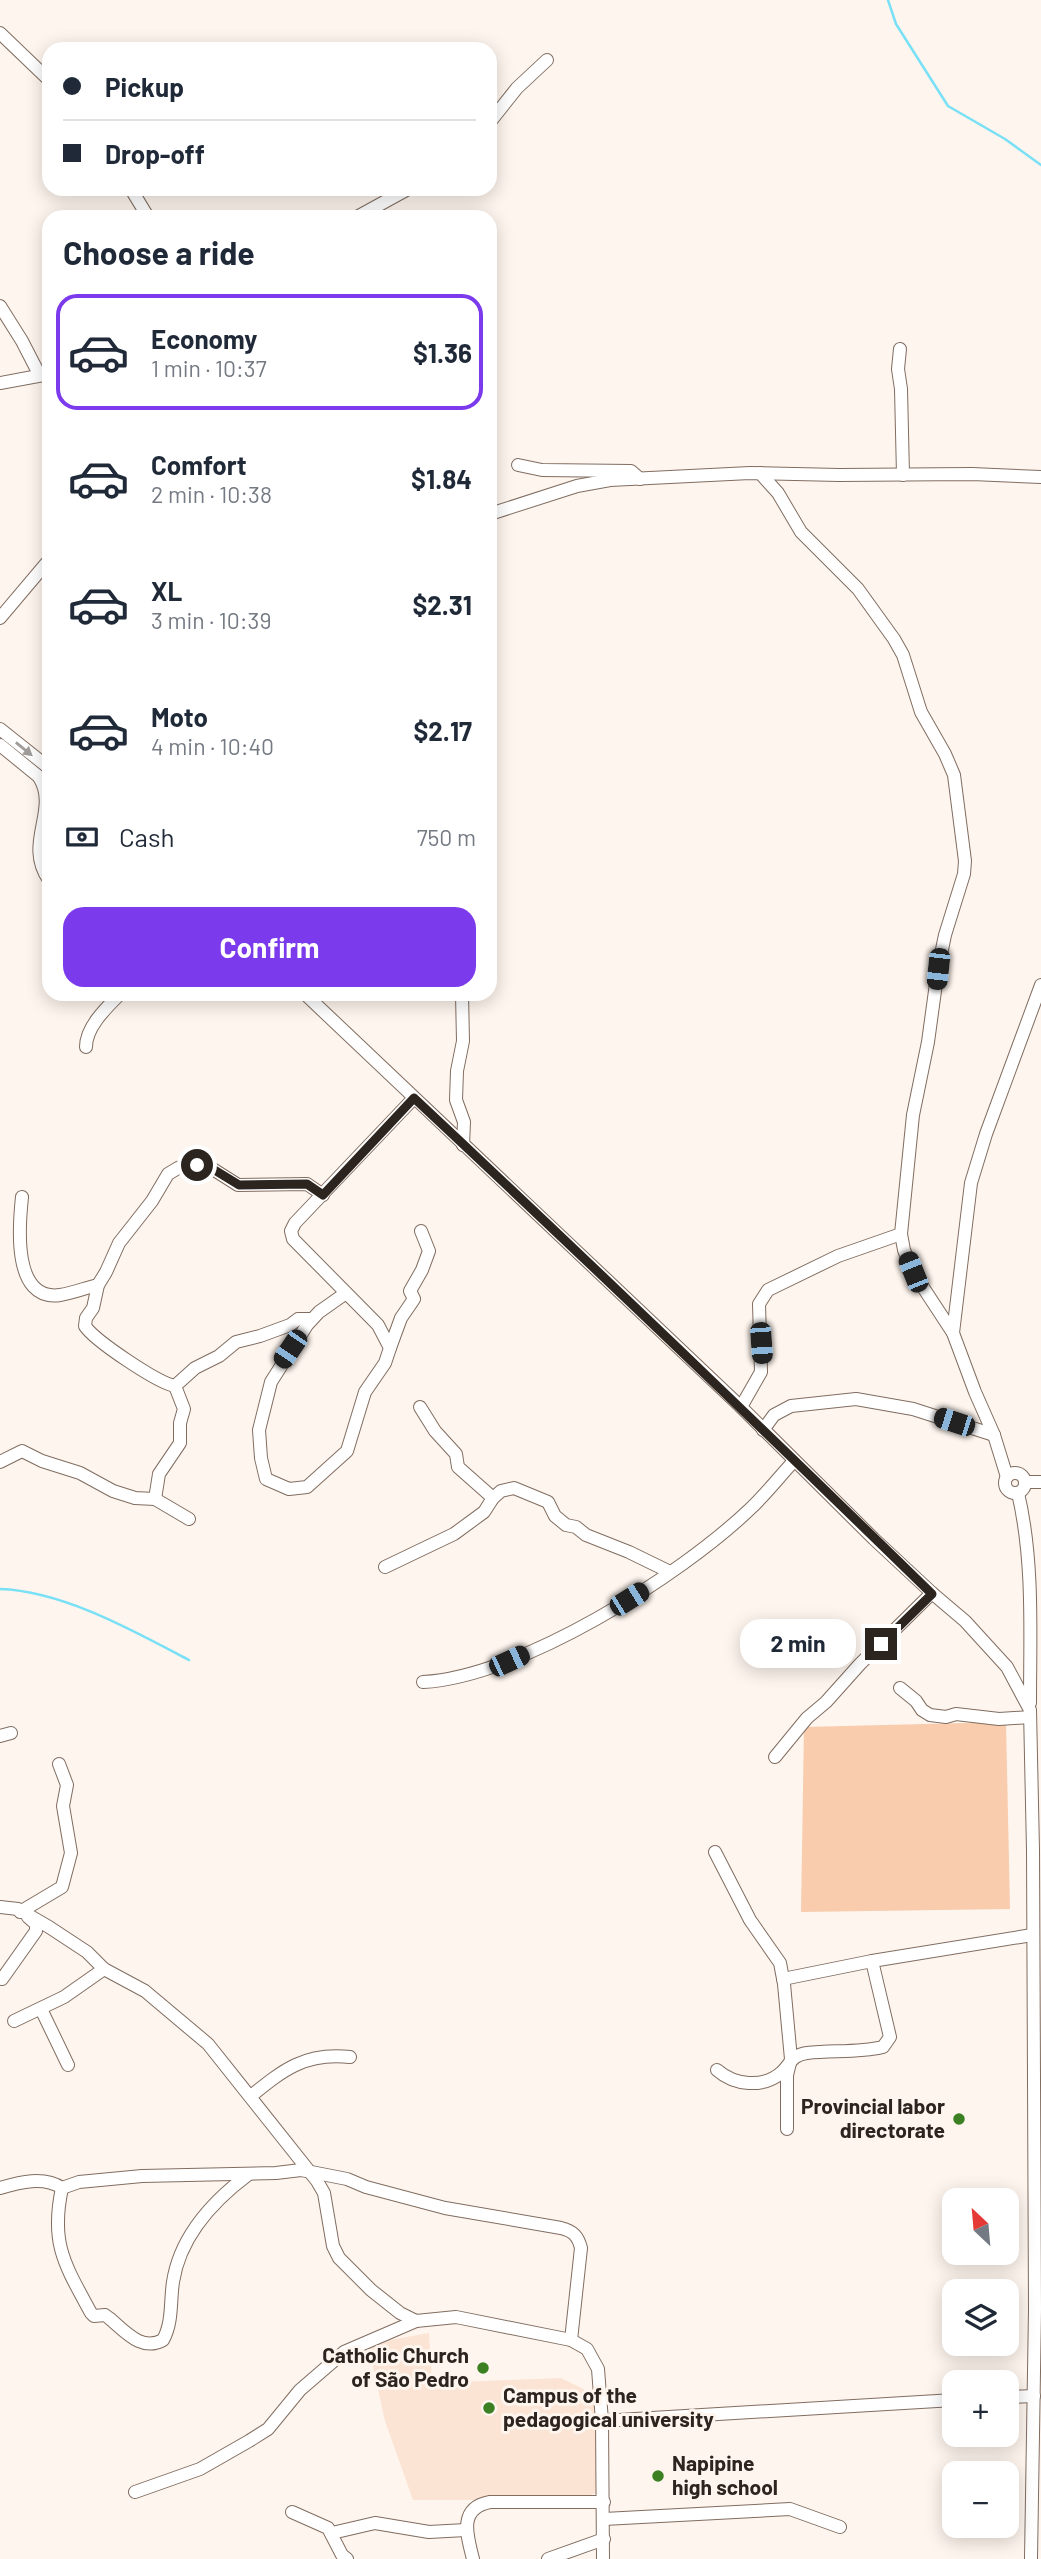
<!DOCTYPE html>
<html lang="en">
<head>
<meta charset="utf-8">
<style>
	:root { --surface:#fff; --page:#f2f2f3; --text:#1f2937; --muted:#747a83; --line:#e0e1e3; --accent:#7c3aed }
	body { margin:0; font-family:Barlow,sans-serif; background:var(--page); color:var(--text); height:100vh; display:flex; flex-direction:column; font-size:26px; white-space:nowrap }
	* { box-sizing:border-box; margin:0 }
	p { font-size:23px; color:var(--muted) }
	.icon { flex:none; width:38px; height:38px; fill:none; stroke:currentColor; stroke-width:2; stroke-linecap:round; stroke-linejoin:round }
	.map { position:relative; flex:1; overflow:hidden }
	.drawer { position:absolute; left:42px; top:210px; width:455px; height:791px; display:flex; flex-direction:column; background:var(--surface); border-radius:21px; box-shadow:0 4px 18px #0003 }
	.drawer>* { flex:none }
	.hud { position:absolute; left:42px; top:42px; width:455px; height:154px; border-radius:21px; box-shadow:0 4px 18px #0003; display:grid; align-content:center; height:154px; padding:0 21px; background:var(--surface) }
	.needle { width:46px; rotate:334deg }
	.buttons { position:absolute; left:942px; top:2188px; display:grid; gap:14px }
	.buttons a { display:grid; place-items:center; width:77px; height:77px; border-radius:14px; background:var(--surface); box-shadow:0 4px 18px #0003; font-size:35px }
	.end { position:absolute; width:32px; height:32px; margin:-16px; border:9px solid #2c241e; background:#fff; box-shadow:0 0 0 4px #fff }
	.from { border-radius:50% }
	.bubble { position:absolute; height:49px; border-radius:21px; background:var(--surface); box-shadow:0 4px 18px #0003; font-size:23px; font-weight:700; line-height:49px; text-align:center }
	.car { position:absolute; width:21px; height:42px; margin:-21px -10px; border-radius:9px; box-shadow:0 0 5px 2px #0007; background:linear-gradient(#222 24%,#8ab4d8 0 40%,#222 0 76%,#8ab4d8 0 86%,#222 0) }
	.hud b { display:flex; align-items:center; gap:24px; height:66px; font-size:26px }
	.hud b+b { border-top:2px solid var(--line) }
	.hud i { width:18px; height:18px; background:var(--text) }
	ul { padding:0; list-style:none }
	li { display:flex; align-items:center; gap:21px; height:116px; margin:0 14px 10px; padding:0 7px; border:4px solid transparent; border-radius:21px }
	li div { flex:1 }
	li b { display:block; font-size:26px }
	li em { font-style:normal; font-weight:700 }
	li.current { border-color:var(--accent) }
	li>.icon { width:63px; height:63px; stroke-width:1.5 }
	h2 { padding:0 21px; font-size:32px; line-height:84px }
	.pay { display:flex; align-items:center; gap:18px; height:77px; padding:0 21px; font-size:26px }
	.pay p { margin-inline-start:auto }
	.cta { display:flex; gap:14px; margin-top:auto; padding:14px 21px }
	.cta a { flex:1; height:80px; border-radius:21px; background:var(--accent); color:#fff; font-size:28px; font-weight:700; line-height:80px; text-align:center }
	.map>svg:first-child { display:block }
</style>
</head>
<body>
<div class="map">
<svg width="1041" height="2559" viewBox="0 0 1041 2559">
	<rect width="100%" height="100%" fill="#fef5ee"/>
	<polygon fill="#fce4d4" points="429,2333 432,2383 561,2378 596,2395 598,2492 583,2498 566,2500 413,2500 385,2421 368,2344"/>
	<polygon fill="#f8ccac" points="1006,1722 1010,1909 801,1912 804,1727"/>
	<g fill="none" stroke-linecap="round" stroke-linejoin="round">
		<g stroke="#79e0f6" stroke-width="2.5">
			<polyline points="888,0 896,24 948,106 1005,139 1041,165"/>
			<path d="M0,1589C63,1591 134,1631 189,1660"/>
		</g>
		<defs>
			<g id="minor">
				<polyline points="0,33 49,80"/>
				<polyline points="490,122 517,88 547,60"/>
				<polyline points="131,189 148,217"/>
				<polyline points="357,217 408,189"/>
				<polyline points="0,306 22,341 39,374"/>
				<polyline points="900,349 898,369 901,389 903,475"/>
				<polyline points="0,383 49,374"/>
				<polyline points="518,465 542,470 631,471 640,479"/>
				<polyline points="760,473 778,493 801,532 858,589 894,639 903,655 921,712 945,754 954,775 965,861 964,874 945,935 938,969 928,1042 913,1115 901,1234 904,1250 913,1272 953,1333 975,1392 994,1435 1007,1477"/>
				<polyline points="490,514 577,486 610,480 750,473 839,475 972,474 1041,477"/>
				<polyline points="0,618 49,560"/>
				<polyline points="0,729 49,768"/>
				<polyline points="0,745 43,780"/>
				<path d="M39,777C60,810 23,843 49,880"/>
				<polyline points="305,994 741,1407 874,1539 932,1593 965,1621 1007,1667 1030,1710 1033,1850 1035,2309 1031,2559"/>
				<polyline points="462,994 463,1041 457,1071 456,1100 464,1122 463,1145"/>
				<path d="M86,1047C86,1027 106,1008 120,994"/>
				<path d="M22,1197C19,1225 12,1302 60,1295C73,1293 85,1288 98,1285"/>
				<polyline points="346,1293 319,1312 307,1325 271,1382 259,1430 261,1458 266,1479 289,1489 307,1487 347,1451 365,1392 385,1363 390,1348 378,1325 293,1239 291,1231 295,1223 414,1098"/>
				<path d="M311,1319H298L290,1325L260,1336L236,1342L219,1356L195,1368L175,1386C158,1383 95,1341 85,1326L86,1318L93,1308L98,1285L106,1272L119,1243L152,1201L168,1174L178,1168L193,1163L208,1166L238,1185L307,1184L323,1195"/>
				<polyline points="953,1333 971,1183 986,1134 1041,985"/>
				<polyline points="390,1348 401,1318 414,1299 410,1291 422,1270 429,1251 421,1231"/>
				<polyline points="420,1407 435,1431 456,1454 458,1467 493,1498"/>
				<polyline points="741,1407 761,1372 759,1304 768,1290 838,1256 901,1234"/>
				<polyline points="763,1430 774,1415 791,1406 856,1399 913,1409 994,1435"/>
				<polyline points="0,1462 22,1451 42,1461 80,1473 113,1491 135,1498 155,1499 189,1519"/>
				<circle cx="1015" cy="1483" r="10"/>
				<polyline points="1026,1482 1041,1482"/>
				<path d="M1018,1493C1034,1561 1030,1633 1030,1703"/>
				<polyline points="155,1499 159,1474 180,1443 180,1423 184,1409 175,1386"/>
				<polyline points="385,1567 454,1534 484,1512 493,1498 501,1491 514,1488 548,1502 555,1516 566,1525 576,1527 586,1535 629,1552 670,1572"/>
				<path d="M423,1682C520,1677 680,1576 750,1509C766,1494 779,1477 794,1461"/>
				<polyline points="900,1688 916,1701 922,1710 930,1715 946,1717 956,1714 999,1719 1030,1717"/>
				<polyline points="0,1736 11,1733"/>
				<polyline points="775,1757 807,1718 826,1702 860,1664 932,1593"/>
				<polyline points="715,1852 750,1920 780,1963 784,1984 791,2059 787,2075 787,2129"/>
				<polyline points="0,1907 18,1909 49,1927 87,1952 104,1969 145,1991 208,2044 317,2181 324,2193 333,2246 339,2258 371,2290 400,2313 416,2321 456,2317 571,2340 587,2349 598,2369 602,2421 603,2559"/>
				<polyline points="20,1912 62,1887 71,1853 63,1806 67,1785 59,1764"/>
				<polyline points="2,1979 36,1931 36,1924 28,1917"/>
				<polyline points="783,1979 872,1961 1032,1935"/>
				<polyline points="41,2009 68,2065"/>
				<polyline points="14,2021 64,1997 104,1969"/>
				<path d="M717,2070C734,2085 763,2089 782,2072C791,2063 792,2055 807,2053C832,2050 857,2053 883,2047L890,2037L872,1961"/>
				<path d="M251,2096C283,2070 305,2052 350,2057"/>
				<path d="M0,2188C20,2182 44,2176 62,2188L79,2182L142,2176L276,2173L301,2170L347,2179L366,2187L445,2208L561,2228C573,2231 578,2236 581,2248L571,2340"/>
				<path d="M62,2188C50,2244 65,2265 91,2313L94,2316L105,2315L109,2318C125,2331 141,2352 163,2340C173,2322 170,2301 173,2282C180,2236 214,2200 249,2174"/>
				<polyline points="1006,2397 1034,2396"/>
				<polyline points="602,2421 954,2400"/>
				<polyline points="135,2492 200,2469 249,2441 268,2429 300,2390 344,2352 416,2321"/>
				<polyline points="292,2512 328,2528 342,2555 347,2559"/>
				<polyline points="604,2519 790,2509 840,2527"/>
				<polyline points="332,2533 375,2523 429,2532 466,2530"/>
				<path d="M473,2559C467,2535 458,2508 490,2502H604"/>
				<polyline points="548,2559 604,2539"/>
			</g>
		</defs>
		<use href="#minor" stroke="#816d60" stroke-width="14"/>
		<use href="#minor" stroke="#fff" stroke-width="12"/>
	</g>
	<defs><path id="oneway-solid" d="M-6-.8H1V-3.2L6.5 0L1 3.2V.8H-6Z" transform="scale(1.75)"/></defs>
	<use fill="#a09c9a" href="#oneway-solid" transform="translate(24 749) rotate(39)"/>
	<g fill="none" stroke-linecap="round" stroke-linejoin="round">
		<path stroke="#2c241e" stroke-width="9" d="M197,1165L208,1166L239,1185L307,1184L323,1195L414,1098C589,1262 761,1427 932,1594L881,1644"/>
	</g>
	<g fill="#3b8023" stroke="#fef5ee" stroke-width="2.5">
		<circle cx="959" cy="2119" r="7"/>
		<circle cx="483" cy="2368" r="7"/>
		<circle cx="489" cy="2408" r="7"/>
		<circle cx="658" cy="2476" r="7"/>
	</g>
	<g text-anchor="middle" stroke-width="6" stroke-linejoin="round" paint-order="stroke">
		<g font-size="21" font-weight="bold" fill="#2c241e" stroke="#fef5ee" text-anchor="end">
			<text x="945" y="2114">Provincial labor<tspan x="945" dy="24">directorate</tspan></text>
			<text x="469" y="2363">Catholic Church<tspan x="469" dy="24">of São Pedro</tspan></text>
			<text x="503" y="2403" text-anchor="start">Campus of the<tspan x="503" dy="24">pedagogical university</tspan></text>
			<text x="672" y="2471" text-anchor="start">Napipine<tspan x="672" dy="24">high school</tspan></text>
		</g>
	</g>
</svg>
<div class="buttons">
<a><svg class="needle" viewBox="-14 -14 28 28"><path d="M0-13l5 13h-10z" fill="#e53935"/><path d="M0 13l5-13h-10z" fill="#747a83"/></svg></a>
<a><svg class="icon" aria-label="layers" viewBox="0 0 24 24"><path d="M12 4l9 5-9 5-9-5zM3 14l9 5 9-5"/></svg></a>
<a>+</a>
<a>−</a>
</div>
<i class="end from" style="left:197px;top:1165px"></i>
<i class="end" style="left:881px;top:1644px"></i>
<div class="bubble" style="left:740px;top:1619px;width:116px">2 min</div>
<i class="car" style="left:938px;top:969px;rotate:186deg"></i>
<i class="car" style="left:913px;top:1272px;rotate:338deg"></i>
<i class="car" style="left:761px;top:1343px;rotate:176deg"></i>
<i class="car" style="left:290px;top:1349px;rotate:214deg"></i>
<i class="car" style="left:954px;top:1422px;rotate:288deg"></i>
<i class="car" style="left:629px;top:1599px;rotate:58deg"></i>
<i class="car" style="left:509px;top:1661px;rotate:65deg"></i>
<div class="hud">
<b><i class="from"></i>Pickup</b>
<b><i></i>Drop-off</b>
</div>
<section class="drawer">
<h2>Choose a ride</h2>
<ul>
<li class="current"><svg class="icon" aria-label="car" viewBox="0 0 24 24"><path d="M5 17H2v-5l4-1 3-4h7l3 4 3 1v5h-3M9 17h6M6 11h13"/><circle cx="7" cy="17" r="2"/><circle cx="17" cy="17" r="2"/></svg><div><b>Economy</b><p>1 min · 10:37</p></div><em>$1.36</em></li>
<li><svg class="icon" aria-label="car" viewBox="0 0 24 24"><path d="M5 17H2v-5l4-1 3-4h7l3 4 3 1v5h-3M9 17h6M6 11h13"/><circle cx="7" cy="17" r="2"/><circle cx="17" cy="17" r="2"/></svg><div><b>Comfort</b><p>2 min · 10:38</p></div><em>$1.84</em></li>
<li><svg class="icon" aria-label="car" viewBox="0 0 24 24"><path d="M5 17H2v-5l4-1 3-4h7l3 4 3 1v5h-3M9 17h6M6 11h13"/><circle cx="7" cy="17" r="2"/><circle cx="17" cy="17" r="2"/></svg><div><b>XL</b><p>3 min · 10:39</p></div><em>$2.31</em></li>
<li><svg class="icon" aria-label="car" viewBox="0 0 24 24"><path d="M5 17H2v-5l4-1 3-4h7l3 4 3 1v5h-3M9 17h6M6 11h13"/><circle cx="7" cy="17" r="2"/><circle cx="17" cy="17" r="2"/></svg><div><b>Moto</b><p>4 min · 10:40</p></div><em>$2.17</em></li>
</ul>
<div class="pay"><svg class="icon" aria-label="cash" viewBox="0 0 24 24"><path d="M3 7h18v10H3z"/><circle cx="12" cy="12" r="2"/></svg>Cash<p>750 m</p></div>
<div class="cta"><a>Confirm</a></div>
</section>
</div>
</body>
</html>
